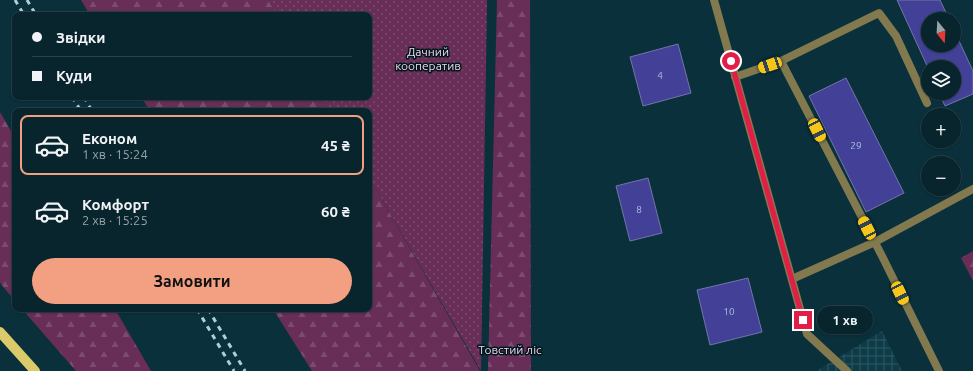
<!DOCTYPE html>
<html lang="uk">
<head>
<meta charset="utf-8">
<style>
	:root { --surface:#08242c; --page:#112c34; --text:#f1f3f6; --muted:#98a4a9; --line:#294148; --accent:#f39f82 }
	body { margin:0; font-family:Ubuntu,sans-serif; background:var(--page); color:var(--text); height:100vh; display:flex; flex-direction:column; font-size:15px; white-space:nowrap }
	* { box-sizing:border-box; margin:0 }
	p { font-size:13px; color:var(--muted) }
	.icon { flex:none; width:22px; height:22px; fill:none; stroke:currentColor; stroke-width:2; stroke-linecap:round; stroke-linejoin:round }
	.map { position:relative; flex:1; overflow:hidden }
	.side { position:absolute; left:12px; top:108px; width:360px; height:204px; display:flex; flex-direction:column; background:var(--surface); border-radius:8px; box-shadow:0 1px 3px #0004,0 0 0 1px var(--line) }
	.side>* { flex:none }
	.guide { position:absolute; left:12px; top:12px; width:360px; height:88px; border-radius:8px; box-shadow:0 1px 3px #0004,0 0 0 1px var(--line); display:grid; align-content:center; height:88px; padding:0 20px; background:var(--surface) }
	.needle { width:26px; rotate:162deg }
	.fabs { position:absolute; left:921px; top:12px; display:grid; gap:8px }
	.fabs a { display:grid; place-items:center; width:40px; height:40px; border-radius:50%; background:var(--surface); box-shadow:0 1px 3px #0004,0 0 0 1px var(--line); font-size:20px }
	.end { position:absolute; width:18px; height:18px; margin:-9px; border:5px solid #e11d48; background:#fff; box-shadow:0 0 0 2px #fff }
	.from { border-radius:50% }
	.bubble { position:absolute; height:28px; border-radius:14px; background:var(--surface); box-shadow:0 1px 3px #0004,0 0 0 1px var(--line); font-size:13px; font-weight:700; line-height:28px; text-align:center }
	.car { position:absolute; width:12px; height:24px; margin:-12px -6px; border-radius:5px; box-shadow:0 0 3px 1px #0007; background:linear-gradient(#f5c518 24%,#345 0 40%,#f5c518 0 76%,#345 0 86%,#f5c518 0) }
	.guide b { display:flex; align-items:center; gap:14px; height:38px; font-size:15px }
	.guide b+b { border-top:1px solid var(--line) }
	.guide i { width:10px; height:10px; background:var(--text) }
	ul { padding:7px 0 0; list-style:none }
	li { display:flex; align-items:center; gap:12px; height:60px; margin:0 8px 6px; padding:0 12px; border:2px solid transparent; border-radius:8px }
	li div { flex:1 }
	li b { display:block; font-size:15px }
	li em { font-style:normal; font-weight:700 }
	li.on { border-color:var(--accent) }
	li>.icon { width:36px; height:36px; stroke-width:1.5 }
	.action { display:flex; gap:8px; margin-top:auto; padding:8px 20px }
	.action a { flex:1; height:46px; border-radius:24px; background:var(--accent); color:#111; font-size:16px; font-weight:700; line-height:46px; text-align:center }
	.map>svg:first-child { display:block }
</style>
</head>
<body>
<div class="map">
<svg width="973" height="371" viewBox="0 0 973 371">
	<defs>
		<pattern id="industrial-grid" width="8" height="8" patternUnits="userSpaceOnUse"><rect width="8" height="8" fill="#0d3b47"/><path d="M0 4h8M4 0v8" fill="none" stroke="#2f5862"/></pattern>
		<pattern id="grass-dots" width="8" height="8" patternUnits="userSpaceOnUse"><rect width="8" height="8" fill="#682e57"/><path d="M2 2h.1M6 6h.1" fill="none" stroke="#7c4c70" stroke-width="1.8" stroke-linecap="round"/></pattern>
		<pattern id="forest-firs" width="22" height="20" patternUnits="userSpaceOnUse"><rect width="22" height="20" fill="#682e57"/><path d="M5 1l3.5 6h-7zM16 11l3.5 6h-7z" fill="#7c4c70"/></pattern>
	</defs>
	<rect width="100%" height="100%" fill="#0a303b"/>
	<polygon fill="url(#industrial-grid)" points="882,331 902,371 818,371 818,370"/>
	<polygon fill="url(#grass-dots)" points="268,0 487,0 481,371 369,177 369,111 331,111 323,97 369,97 369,15 277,15"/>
	<g fill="url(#forest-firs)">
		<polygon points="81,0 268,0 277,15 90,15"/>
		<polygon points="497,0 530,0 531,371 488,371"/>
		<polygon points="141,97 323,97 331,111 150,111"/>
		<polygon points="0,112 15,138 15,301 0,283"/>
		<polygon points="369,177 480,371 312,371 273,309 369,309"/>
		<polygon points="973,251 973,281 961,258"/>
		<polygon points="22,309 115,309 151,371 76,371"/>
	</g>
	<g fill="#424097" stroke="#7176a7">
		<polygon points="897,0 940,0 949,19 928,19 928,45 954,45 954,30 973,71 973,94 945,106 939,93 954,93 954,67 928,67 928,68"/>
		<polygon points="678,44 691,93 643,106 630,57"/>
		<polygon points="846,78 904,193 866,212 809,96"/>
		<polygon points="648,178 662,233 630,241 616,186"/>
		<polygon points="748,278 762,332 710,345 697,290"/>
	</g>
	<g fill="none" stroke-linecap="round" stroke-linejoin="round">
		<g stroke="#827a4e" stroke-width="8">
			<polyline points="714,0 807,334 847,371"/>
			<polyline points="781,61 879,13 896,36 927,103"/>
			<polyline points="735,77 781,61 882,256 939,371"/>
			<polyline points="792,279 875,242 973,189"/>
		</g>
		<polyline stroke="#daca6a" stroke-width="10" points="0,332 35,371"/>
		<g stroke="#adcfda" stroke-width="3" stroke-dasharray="5 5" stroke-linecap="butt">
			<polyline points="15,0 24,15"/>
			<polyline points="27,0 36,15"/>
			<polyline points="72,97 81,111"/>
			<polyline points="84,97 92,111"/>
			<polyline points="197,309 234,371"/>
			<polyline points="208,309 245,371"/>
		</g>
	</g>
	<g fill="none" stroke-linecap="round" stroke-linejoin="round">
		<polyline stroke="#e11d48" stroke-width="5" points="731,61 803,320"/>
	</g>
	<g text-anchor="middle" stroke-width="3" stroke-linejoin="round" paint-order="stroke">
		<g font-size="10" fill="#a7c0de">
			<text x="660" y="79">4</text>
			<text x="856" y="149">29</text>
			<text x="639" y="213">8</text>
			<text x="729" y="315">10</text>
		</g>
		<g font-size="12" fill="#f0d7e7" stroke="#00171f">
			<text x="428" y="56">Дачний<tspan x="428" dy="14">кооператив</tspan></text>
			<text x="510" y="354">Товстий ліс</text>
		</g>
	</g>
</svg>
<div class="fabs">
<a><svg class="needle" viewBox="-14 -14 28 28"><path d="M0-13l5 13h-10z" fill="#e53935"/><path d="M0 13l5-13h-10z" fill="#98a4a9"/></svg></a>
<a><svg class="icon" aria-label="layers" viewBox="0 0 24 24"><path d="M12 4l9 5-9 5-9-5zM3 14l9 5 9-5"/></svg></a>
<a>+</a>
<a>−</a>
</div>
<i class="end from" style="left:731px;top:61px"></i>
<i class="end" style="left:803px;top:320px"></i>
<div class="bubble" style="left:817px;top:306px;width:56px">1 хв</div>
<i class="car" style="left:770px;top:65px;rotate:251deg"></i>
<i class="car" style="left:817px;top:130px;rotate:153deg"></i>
<i class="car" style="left:867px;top:228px;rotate:333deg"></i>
<i class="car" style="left:900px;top:293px;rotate:154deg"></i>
<div class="guide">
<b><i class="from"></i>Звідки</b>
<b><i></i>Куди</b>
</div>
<section class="side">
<ul>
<li class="on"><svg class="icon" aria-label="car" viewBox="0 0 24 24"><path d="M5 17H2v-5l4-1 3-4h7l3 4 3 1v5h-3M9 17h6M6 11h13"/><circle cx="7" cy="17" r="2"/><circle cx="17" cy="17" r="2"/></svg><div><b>Економ</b><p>1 хв · 15:24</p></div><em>45 ₴</em></li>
<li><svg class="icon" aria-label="car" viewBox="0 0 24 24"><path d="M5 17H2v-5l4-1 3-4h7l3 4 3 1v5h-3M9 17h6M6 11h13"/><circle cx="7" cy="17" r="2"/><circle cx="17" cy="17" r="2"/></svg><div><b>Комфорт</b><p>2 хв · 15:25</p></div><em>60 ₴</em></li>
</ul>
<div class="action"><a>Замовити</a></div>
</section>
</div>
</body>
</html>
